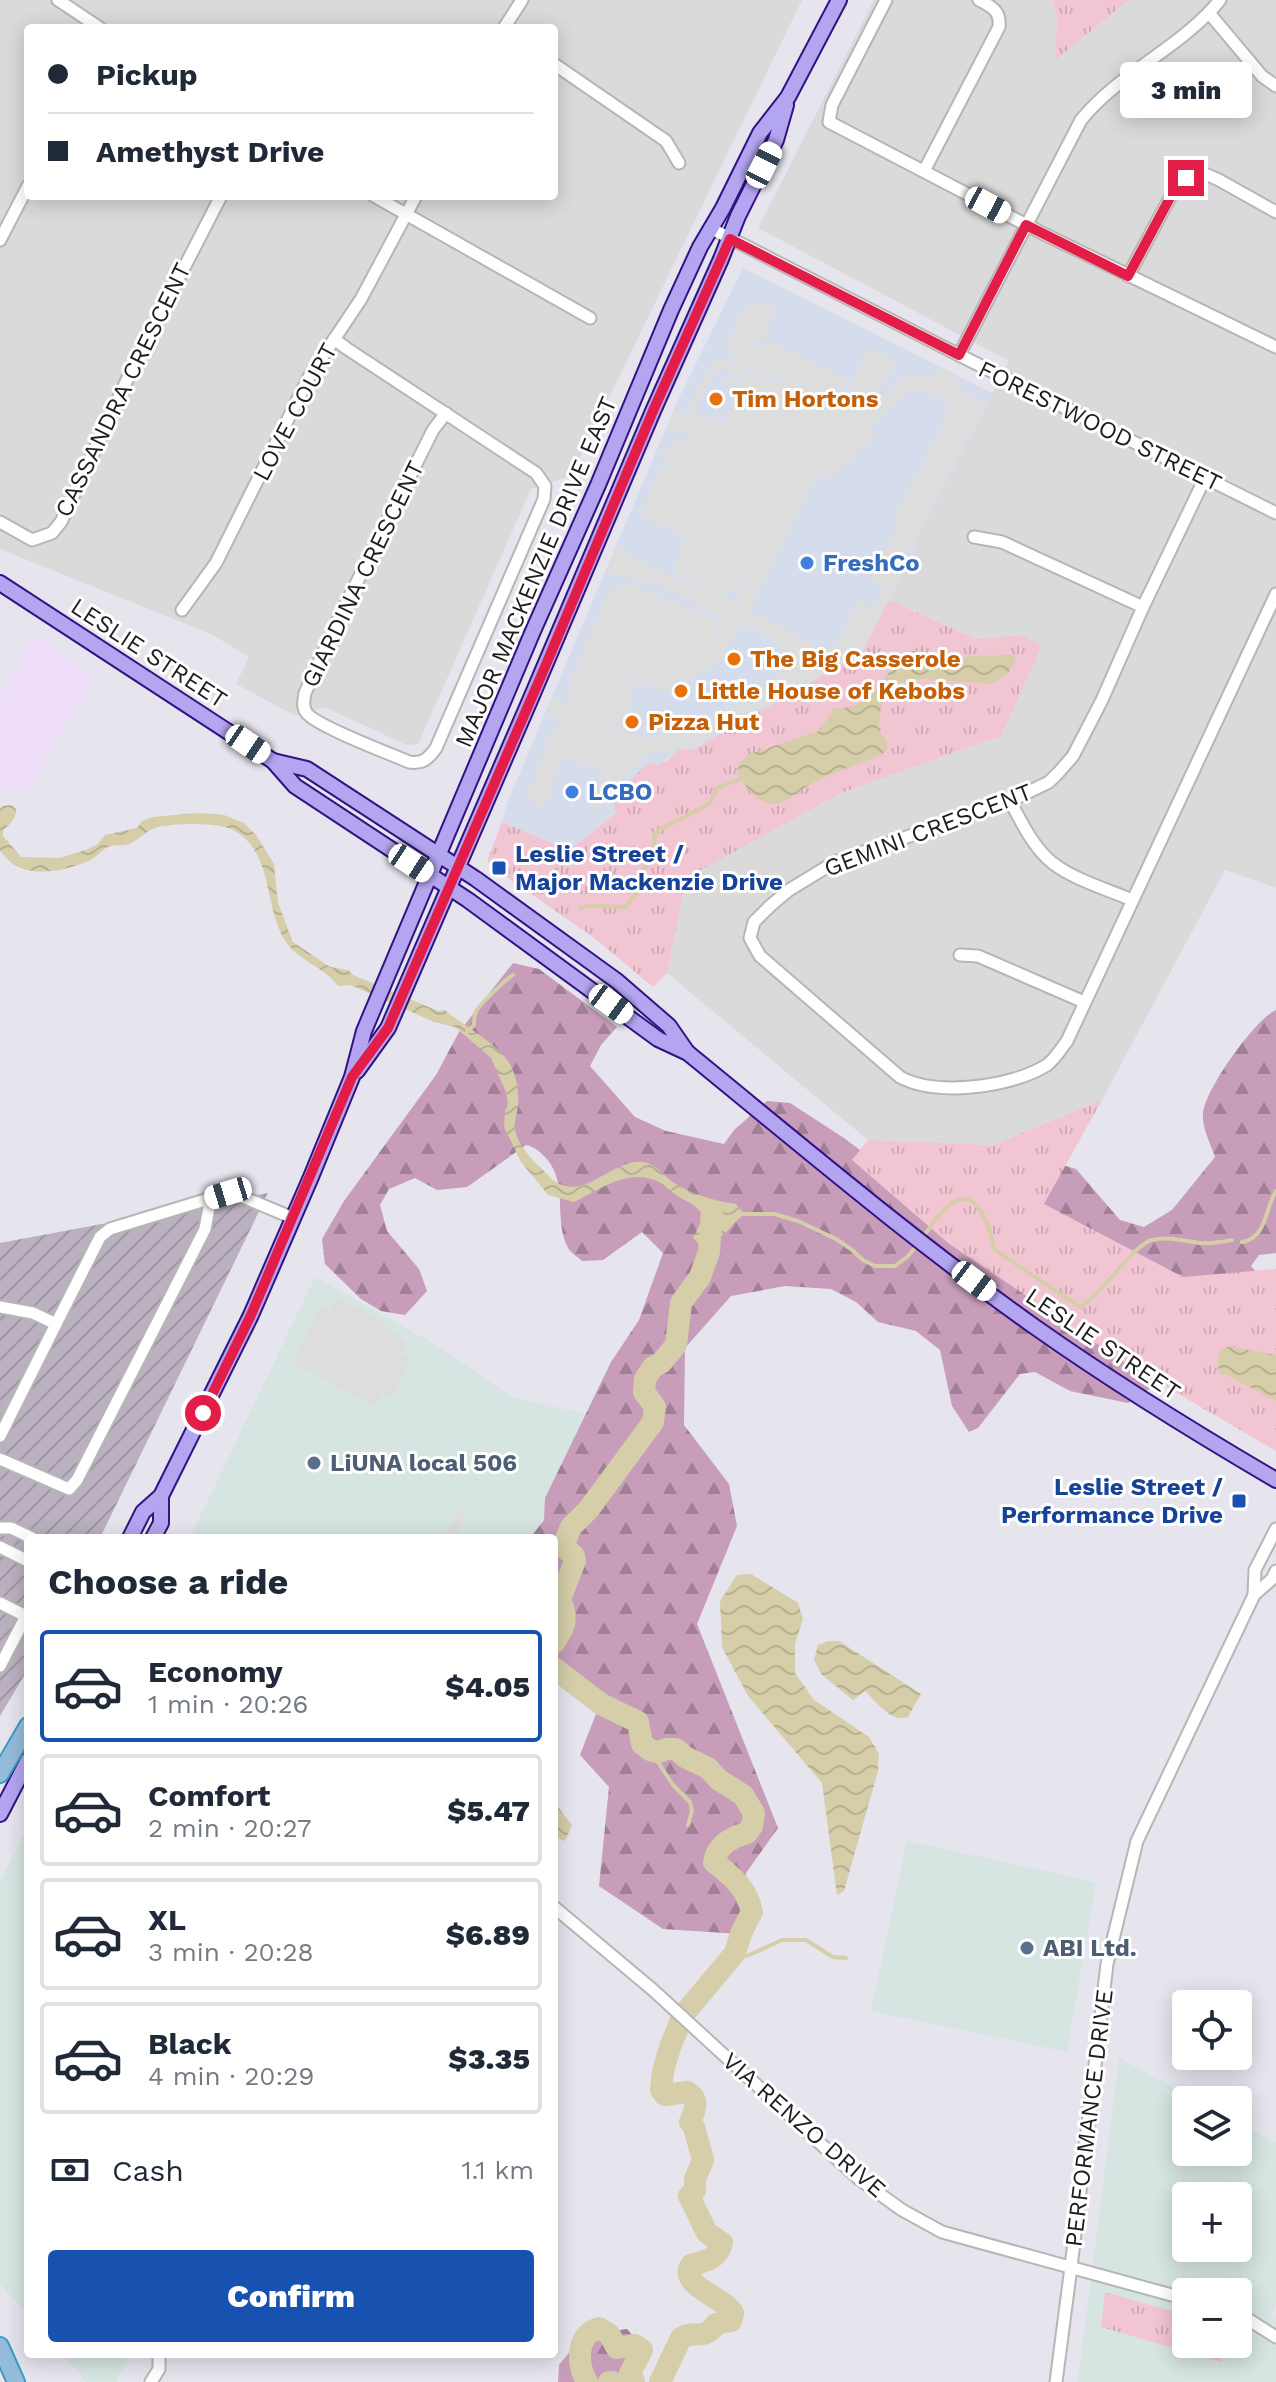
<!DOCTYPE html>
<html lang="en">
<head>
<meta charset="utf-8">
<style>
	:root { --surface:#fff; --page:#f6f6f7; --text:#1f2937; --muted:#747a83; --line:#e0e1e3; --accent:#1852b1 }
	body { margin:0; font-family:"Work Sans",sans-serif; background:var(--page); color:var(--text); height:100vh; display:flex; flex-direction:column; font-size:30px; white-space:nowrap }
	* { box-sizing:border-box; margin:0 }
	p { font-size:26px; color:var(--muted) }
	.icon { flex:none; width:44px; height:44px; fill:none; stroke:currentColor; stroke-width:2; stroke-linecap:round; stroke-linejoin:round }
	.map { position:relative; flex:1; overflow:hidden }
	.details { position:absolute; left:24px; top:1534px; width:534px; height:824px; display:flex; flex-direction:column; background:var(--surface); border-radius:8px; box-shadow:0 4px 20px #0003 }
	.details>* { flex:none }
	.hud { position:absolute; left:24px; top:24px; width:534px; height:176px; border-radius:8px; box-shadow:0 4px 20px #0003; display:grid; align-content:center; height:176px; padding:0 24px; background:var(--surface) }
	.controls { position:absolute; left:1172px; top:1990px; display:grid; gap:16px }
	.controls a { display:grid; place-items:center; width:80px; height:80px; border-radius:8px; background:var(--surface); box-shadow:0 4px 20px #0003; font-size:40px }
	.end { position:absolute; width:36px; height:36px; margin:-18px; border:10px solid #e11d48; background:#fff; box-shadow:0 0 0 4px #fff }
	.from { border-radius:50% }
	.bubble { position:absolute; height:56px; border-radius:8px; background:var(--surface); box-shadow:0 4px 20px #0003; font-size:26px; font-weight:800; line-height:56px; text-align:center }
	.car { position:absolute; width:24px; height:48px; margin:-24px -12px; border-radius:10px; box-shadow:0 0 6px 2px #0007; background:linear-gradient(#fff 24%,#345 0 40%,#fff 0 76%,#345 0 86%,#fff 0) }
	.hud b { display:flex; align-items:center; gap:28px; height:76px; font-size:30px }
	.hud b+b { border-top:2px solid var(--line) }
	.hud i { width:20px; height:20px; background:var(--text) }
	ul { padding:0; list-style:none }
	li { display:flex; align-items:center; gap:24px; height:112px; margin:0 16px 12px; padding:0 8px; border:4px solid var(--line); border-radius:8px }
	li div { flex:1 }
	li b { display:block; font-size:30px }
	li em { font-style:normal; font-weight:800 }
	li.on { border-color:var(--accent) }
	li>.icon { width:72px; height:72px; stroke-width:1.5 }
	h2 { padding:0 24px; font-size:36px; line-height:96px }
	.pay { display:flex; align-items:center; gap:20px; height:88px; padding:0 24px; font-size:30px }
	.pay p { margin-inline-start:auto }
	.primary-button { display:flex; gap:16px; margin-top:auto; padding:16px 24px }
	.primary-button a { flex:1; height:92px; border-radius:8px; background:var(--accent); color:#fff; font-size:32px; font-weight:800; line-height:92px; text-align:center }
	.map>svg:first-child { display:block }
</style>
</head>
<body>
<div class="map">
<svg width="1276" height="2382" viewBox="0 0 1276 2382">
	<defs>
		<pattern id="construction-furrows" width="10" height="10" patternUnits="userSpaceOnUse" patternTransform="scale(2)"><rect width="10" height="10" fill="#bab0c0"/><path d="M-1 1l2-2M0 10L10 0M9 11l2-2" fill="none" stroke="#9f97a5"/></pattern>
		<pattern id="forest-firs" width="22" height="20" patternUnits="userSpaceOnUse" patternTransform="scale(2)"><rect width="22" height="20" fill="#c79db9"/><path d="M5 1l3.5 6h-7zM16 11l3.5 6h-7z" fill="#a17f96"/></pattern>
		<pattern id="park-tufts" width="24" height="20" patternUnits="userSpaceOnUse" patternTransform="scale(2)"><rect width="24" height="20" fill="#f2c5d3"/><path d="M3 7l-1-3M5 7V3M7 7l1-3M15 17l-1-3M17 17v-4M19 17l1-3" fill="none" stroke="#cfa9b5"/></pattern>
		<pattern id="water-waves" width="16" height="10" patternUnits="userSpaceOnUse" patternTransform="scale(2)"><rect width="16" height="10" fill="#d5cea9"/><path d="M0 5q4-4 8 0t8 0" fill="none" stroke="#b6b091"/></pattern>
	</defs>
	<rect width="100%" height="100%" fill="#e6e4ed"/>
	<g fill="#dadadb" fill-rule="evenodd">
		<path d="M0,0H802L571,476L531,489L418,744L407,745L324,707L296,716L236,684L249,657L211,634L0,549ZM28,28H554V196H28Z"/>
		<polygon points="874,0 1052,0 1057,15 1055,59 1129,0 1276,0 1276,888 1225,870 1102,1100 993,1145 868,1140 667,973 685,878 841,793 1001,736 1021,635 976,639 889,600 916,548 913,546 1009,361 758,228"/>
	</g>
	<polygon fill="#d5dcec" points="743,268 992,393 913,546 916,548 862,653 694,749 678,750 661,765 617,812 569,850 502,822 507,803 678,400"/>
	<g fill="#d6e5e2" fill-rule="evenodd">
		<polygon points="315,1277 438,1346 513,1397 586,1414 546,1497 544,1520 530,1538 190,1538"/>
		<polygon points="28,1826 28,2315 0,2284 0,1881"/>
		<polygon points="907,1841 1096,1882 1067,2052 871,2011"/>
		<path d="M1119,2058L1197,2100H1186V2152H1238V2122L1276,2143V2306L1272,2314L1276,2318V2382H1078ZM1186,2196H1238V2248H1186ZM1186,2292H1238V2344H1186Z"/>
		<polygon points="62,2354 130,2354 116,2382 87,2382"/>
	</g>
	<polygon fill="#f0dffb" points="35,635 95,676 24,796 0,784 0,694"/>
	<polygon fill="url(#construction-furrows)" points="268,1193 100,1538 28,1538 28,1669 0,1716 0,1243"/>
	<g fill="url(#forest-firs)">
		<path d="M513,963L539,969L617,1027L601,1045L590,1066L635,1117L666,1131L724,1144L734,1130L767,1101L790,1103L844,1138L913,1190L1030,1155L1076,1169L1120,1220L1144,1227L1172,1210L1215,1157C1211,1145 1202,1128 1203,1115C1203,1092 1255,1019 1276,1010V1253L1259,1255L1251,1266L1259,1275L1184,1360L1159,1383L1128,1403L1070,1391L1035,1372L1020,1374L978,1428L969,1432L952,1406L940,1350L916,1331L878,1322L856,1302L831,1289L785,1286L731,1296L685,1348L684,1425L729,1484L737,1526L697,1624L778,1828L746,1873L740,1934L663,1929L599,1886L609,1787L580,1755L601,1701C588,1691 567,1679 559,1664C549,1645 554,1563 554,1538H530L544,1520L545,1498L611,1362L639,1320L663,1253L642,1232L603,1260L582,1261C578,1257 571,1253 568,1248C553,1219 569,1184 546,1158C539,1151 535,1147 526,1145L467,1187L437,1190L415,1178L389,1189L380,1205L387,1231L419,1269L427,1291L405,1315L381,1311L361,1299L325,1264L322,1239L344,1201L436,1075L459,1032Z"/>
		<polygon points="627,2329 643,2347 641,2361 626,2378 625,2382 558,2382 559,2365 584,2334"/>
	</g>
	<g fill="url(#park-tufts)">
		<polygon points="1052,0 1129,0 1055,60 1057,15"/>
		<polygon points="889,600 976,639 1021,635 1042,645 1001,736 841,793 686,878 667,973 653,987 593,937 505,876 508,871 495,862 492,865 487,861 502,822 569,850 616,813 613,798 648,763 660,765 662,761 666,762 678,750 694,749 862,653"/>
		<polygon points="1102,1100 1044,1204 1183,1277 1276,1269 1276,1451 1124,1362 948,1243 852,1160 868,1140 993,1145"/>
		<polygon points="1105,2292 1186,2315 1186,2344 1224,2344 1221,2362 1101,2327"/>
	</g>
	<g fill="#ddd" fill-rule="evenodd">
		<path d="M763,300L777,311L761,344L752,340L750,343L763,349L769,340L848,380L844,390L849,393L858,392L849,386L868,347L877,351L879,350L897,361L877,400L868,396L866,399L868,402H877L906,375H934L942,368L956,376V383L961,391L985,402L910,549L903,548L900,575L862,653L692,747L653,753L644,757L608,796L600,811L589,807L602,772L565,757L563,759L543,810L534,806L535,802L526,799L550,735L560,737L551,732L554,724L563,728L565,726L560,719L546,715L553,698L564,703L574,699L565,694L610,587L619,590L624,581L718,620L714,630H723V622L718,616L657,585L606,572L618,545L635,557L726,601L739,597L749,578L750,573L748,570H740L748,576L739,593L730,589L724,598L676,573L674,567L686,538L640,514L661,465L672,468L662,461L676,436L684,440L687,438L684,433L667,428L674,410L680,414L685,413L712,362L718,358L723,359L772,383L780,378V374L777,372L771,380L729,359L733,349L726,345L744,308L755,305ZM722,369H727L745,380L742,383L725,374L721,382L739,392L723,424L697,411L691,419L714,375ZM917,389L940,398L945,404L948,412L894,518L899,522L869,578L884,587L874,608L858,601L835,646L826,650L755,614L753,616L749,614L816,478L823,474L830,480L876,436L870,428L906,394ZM745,626L777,642L786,659L774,681L769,679L766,685L688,732L684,727L674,732L661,727L658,734L646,739L620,729L612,724L613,722L622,725L637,684L629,681V679L663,691L672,690L721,661L740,627Z"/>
		<polygon points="337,1297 369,1314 407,1342 402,1354 411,1358 391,1398 382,1394 375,1407 292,1362 321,1306 329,1310"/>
		<polygon points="458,1510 467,1513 456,1538 442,1538"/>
	</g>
	<g fill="url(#water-waves)">
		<path d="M915,650L955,663L967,656L1013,655L1016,660C1011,672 1003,679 991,684C974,683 957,681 940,680C896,676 879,686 879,731L887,742V750L881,755C856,766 829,773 806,787C796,793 785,805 773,804C756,803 744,786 737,772L740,763L747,755L819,731L834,709C840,708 848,708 853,706C883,696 890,656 915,650Z"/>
		<path d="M11,805L16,809C17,819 9,824 3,831V836L21,857L60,858L88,849L98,844L105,835L137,828L142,821L152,817L198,813L224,815L244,823L256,835L274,864L278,903L293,942L330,967L348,970L353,975L438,1011L445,1010C463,1025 499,1045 510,1064C517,1077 519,1092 518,1106C517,1114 514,1122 515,1130C518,1145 532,1160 543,1170C548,1175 555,1183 562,1185C590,1195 614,1159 643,1162C657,1164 666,1179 678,1185C697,1196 715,1201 736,1204L743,1212L742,1216C734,1222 729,1231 721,1236C714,1240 710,1243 703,1248L693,1238L703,1218C700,1205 686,1202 676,1195C670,1191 666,1186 661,1183C631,1166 601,1189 574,1202L548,1195L521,1162L504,1127L505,1111L508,1104L506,1092L491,1058L455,1027L434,1022L351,985L338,986C325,967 297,961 284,939C264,905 273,853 235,831C221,822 175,823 158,827C147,829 138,842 126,845C120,846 114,844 108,847C101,850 97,857 89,861C67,870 34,878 13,864C8,861 4,855 0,851V809L2,806Z"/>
		<path d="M1230,1346L1276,1355V1401L1225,1374L1222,1376C1216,1368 1217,1358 1221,1349Z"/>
		<polygon points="751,1574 798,1603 803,1619 795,1644 795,1673 814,1700 869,1737 879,1754 878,1771 844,1891 837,1895 822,1783 748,1696 722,1647 720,1601 737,1575"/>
		<path d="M828,1641H839L921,1694L908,1717C891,1723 878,1703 865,1691L853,1700L822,1675L814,1660L818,1645Z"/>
		<polygon points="554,1802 572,1825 565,1841 554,1837"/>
	</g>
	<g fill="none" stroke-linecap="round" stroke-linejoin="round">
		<g stroke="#d5cea9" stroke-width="4">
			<polyline points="580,908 588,906 626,907 638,891 641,876 654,846 655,834 657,831 705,806 711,801 717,788 740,779"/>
			<path d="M467,1032L474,1025C474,1020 474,1016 476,1012C478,1006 507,978 513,975"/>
			<polyline points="738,1214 774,1214 798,1221 836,1239 851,1249 863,1260 875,1266 895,1266 908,1256 918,1244"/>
			<path d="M923,1237C943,1209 967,1173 988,1226C992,1234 990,1241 995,1250L1080,1307C1101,1296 1134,1244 1152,1240C1169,1236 1184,1241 1201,1243C1211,1244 1221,1242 1232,1240"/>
			<path d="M1242,1242C1267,1238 1265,1208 1276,1191"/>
			<polyline points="650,1750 673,1785 690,1802 692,1811 688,1825"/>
			<polyline points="735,1953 747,1956 782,1940 806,1940 833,1957 846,1958"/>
		</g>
		<g stroke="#d5cea9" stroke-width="22">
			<path d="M554,1643C562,1631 568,1622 563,1607L559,1605L560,1599L575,1561L574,1556L563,1546L571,1527L589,1509L653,1422L655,1407L644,1392L645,1379L653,1367L661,1363L676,1345L681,1303L700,1277L709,1252L712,1211"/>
			<path d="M554,1668L601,1704L638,1722L642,1744L650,1750L658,1752L667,1749H676L685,1757L708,1768L719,1780L743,1795L754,1813L752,1826L747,1833C732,1837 717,1845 714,1862C732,1876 747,1888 752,1912L742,1931L735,1953L683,2015L670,2047L663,2071L661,2090L665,2095L687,2092C700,2099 695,2111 690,2122L694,2127L703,2160L695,2179V2190L689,2196L707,2233L722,2243C718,2259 706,2261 691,2265C679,2286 722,2296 733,2313L731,2321L716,2324C704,2342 695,2329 681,2338L660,2382"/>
			<path d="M587,2382C577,2364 575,2335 599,2328L609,2334L617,2348L635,2345L642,2350L630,2373L634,2382"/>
			<polyline points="609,2382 612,2382"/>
		</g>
		<defs>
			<g id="minor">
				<polyline points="58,0 100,28"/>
				<polyline points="886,0 832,105 829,122 1044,234 1276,347"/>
				<polyline points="1209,13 1262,76 1276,86"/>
				<polyline points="504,28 522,0"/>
				<polyline points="554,64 666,141 679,163"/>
				<path d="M924,171L999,27C1001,11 991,6 979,0"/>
				<polyline points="374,196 590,318"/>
				<polyline points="710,228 959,355 1276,513"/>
				<polyline points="0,240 28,186"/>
				<polyline points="1128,276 1172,194 1186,178 1203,173 1219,180 1276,212"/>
				<path d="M334,339L346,348L536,473L545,486L544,499L436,748C428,759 423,764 409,762C391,754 313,725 306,712C302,706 304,699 305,693L342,612L433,430L446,413"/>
				<path d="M959,355L1081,120C1120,72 1181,48 1220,0"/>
				<path d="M1205,478L1143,607L1102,700L1073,756L1059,772L1049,782L1010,801L835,862L789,890L770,906L754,922L750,938L760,956L900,1077C937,1097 1012,1087 1047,1065C1055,1059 1061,1049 1067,1041L1276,594"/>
				<polyline points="0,522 32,540 52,533 61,522 133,367 221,196"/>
				<polyline points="974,537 1002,542 1143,607"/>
				<polyline points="182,610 216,563 309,377 361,299 416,196"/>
				<path d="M1010,801C1021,821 1031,843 1048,859C1068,878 1107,889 1132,900"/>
				<polyline points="960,955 978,956 1084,1002"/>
				<polyline points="0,1307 33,1313 56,1324 0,1436"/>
				<polyline points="56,1324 100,1237 110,1229 228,1193 238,1195 293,1218"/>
				<polyline points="0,1459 69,1489 77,1480 205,1229 211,1198"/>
				<polyline points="0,1528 11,1528 32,1538"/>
				<polyline points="0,1547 28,1561"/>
				<polyline points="1254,1595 1272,1579 1276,1571"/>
				<polyline points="0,1603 26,1616 0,1666"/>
				<polyline points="554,1907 653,1990 859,2179 902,2210 942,2232 1186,2299"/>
				<polyline points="1238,2313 1276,2337"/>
				<polyline points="151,2382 159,2369 159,2354"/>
				<polyline points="1056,2382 1071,2267 1107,1964 1137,1841 1254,1595 1255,1570 1276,1529"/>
			</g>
			<g id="major">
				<path d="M0,583L273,761L295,786L468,900L658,1039L688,1053C802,1146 915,1242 1035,1327C1113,1382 1194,1432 1276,1480"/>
				<polyline points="273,761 307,769 476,879 617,981 669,1026 687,1052"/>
				<polyline points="357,1071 388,1028 531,698 653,411 721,259 738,216 776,140 786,105"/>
				<polyline points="130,1538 143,1512 161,1496 251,1315 311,1177 352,1077 364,1031 533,631 598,485 671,310 700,247 723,208 760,133 788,97 839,0"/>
				<polyline points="153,1538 161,1523 161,1496"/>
				<polyline points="0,1814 28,1760"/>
			</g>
			<g id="highway">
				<polyline points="0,1774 28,1726"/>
				<polyline points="0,2346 16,2382"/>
			</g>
		</defs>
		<use href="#minor" stroke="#b6b6b6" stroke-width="15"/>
		<use href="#major" stroke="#331283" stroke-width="18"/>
		<use href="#highway" stroke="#399cc2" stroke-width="20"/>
		<use href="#minor" stroke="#fff" stroke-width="11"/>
		<use href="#major" stroke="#b4a5f0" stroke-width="14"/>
		<use href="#highway" stroke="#94bcdb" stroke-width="16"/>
	</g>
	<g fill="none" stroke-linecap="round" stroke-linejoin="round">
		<polyline stroke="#e11d48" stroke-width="10" points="203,1413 251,1315 352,1077 388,1028 542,674 653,411 730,239 959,355 1026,225 1128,276 1172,194 1186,178"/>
	</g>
	<g fill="#e8710a" stroke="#fff" stroke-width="3">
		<circle cx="716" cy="399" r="8"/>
		<circle cx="734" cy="659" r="8"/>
		<circle cx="681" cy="691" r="8"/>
		<circle cx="632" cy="722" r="8"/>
	</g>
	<g fill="#3f7fe0" stroke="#fff" stroke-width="3">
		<circle cx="807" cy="563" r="8"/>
		<circle cx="572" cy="792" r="8"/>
	</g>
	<g fill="#1a4fb4" stroke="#fff" stroke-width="3">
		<rect x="491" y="860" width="16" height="16" rx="4"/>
		<rect x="1231" y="1493" width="16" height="16" rx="4"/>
	</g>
	<g fill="#5c6f8a" stroke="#fff" stroke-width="3">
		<circle cx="314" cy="1463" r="8"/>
		<circle cx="1027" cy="1948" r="8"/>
	</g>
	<g text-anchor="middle" stroke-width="6" stroke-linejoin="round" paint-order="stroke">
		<g font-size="24" fill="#1d1d1d" stroke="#fff">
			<text transform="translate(123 390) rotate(-64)" y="8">CASSANDRA CRESCENT</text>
			<text transform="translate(295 412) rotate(-62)" y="8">LOVE COURT</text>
			<text transform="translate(1100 426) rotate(26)" y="8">FORESTWOOD STREET</text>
			<text transform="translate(536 572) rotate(-67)" y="8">MAJOR MACKENZIE DRIVE EAST</text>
			<text transform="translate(363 574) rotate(-64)" y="8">GIARDINA CRESCENT</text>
			<text transform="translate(149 653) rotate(33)" y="8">LESLIE STREET</text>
			<text transform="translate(928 830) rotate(-21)" y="8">GEMINI CRESCENT</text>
			<text transform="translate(1103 1344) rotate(34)" y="8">LESLIE STREET</text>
			<text transform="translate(1089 2118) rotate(-83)" y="8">PERFORMANCE DRIVE</text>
			<text transform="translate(804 2125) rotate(41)" y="8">VIA RENZO DRIVE</text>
		</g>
		<g font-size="24" font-weight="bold" fill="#c56008" stroke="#fff" text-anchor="start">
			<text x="732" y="407">Tim Hortons</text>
			<text x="750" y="667">The Big Casserole</text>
			<text x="697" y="699">Little House of Kebobs</text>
			<text x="648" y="730">Pizza Hut</text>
		</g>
		<g font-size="24" font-weight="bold" fill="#366cbe" stroke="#fff" text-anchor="start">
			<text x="823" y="571">FreshCo</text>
			<text x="588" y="800">LCBO</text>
		</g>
		<g font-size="24" font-weight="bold" fill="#164399" stroke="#fff" text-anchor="start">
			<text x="515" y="862">Leslie Street /<tspan x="515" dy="28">Major Mackenzie Drive</tspan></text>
			<text x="1223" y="1495" text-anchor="end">Leslie Street /<tspan x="1223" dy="28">Performance Drive</tspan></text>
		</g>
		<g font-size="24" font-weight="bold" fill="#4e5e75" stroke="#fff" text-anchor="start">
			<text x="330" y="1471">LiUNA local 506</text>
			<text x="1043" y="1956">ABI Ltd.</text>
		</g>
	</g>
</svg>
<div class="controls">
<a><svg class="icon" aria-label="locate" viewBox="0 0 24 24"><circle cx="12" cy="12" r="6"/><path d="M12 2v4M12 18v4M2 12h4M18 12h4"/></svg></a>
<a><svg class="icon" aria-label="layers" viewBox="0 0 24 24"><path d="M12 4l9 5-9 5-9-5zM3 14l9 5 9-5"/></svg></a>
<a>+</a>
<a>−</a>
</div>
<i class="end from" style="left:203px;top:1413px"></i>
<i class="end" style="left:1186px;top:178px"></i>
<div class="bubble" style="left:1120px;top:62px;width:132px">3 min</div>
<i class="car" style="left:764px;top:165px;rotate:27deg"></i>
<i class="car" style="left:988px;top:205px;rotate:118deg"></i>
<i class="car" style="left:248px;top:744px;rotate:124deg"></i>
<i class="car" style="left:411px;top:863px;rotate:123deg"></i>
<i class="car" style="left:611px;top:1004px;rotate:126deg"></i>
<i class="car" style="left:228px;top:1193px;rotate:253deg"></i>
<i class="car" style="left:974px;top:1281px;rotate:127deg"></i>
<div class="hud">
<b><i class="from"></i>Pickup</b>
<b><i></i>Amethyst Drive</b>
</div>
<section class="details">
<h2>Choose a ride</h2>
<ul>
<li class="on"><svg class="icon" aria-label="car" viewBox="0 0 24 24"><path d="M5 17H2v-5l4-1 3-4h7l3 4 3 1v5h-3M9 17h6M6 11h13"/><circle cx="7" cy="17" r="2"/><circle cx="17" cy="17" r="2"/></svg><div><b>Economy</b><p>1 min · 20:26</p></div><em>$4.05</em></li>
<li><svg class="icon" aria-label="car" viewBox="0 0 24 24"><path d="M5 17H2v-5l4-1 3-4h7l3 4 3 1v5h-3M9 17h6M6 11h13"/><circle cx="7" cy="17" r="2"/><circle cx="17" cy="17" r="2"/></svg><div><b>Comfort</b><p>2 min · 20:27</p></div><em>$5.47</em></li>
<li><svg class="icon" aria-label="car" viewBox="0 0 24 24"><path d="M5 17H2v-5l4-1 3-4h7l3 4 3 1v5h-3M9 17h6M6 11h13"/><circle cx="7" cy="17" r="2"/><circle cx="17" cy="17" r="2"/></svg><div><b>XL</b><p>3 min · 20:28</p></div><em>$6.89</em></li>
<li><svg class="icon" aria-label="car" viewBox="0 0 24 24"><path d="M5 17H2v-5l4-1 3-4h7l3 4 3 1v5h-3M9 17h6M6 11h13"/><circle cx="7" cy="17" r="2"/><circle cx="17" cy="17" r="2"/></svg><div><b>Black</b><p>4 min · 20:29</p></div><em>$3.35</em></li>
</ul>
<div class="pay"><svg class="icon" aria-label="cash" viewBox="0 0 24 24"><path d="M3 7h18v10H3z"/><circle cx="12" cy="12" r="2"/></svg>Cash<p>1.1 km</p></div>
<div class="primary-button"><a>Confirm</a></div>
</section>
</div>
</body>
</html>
